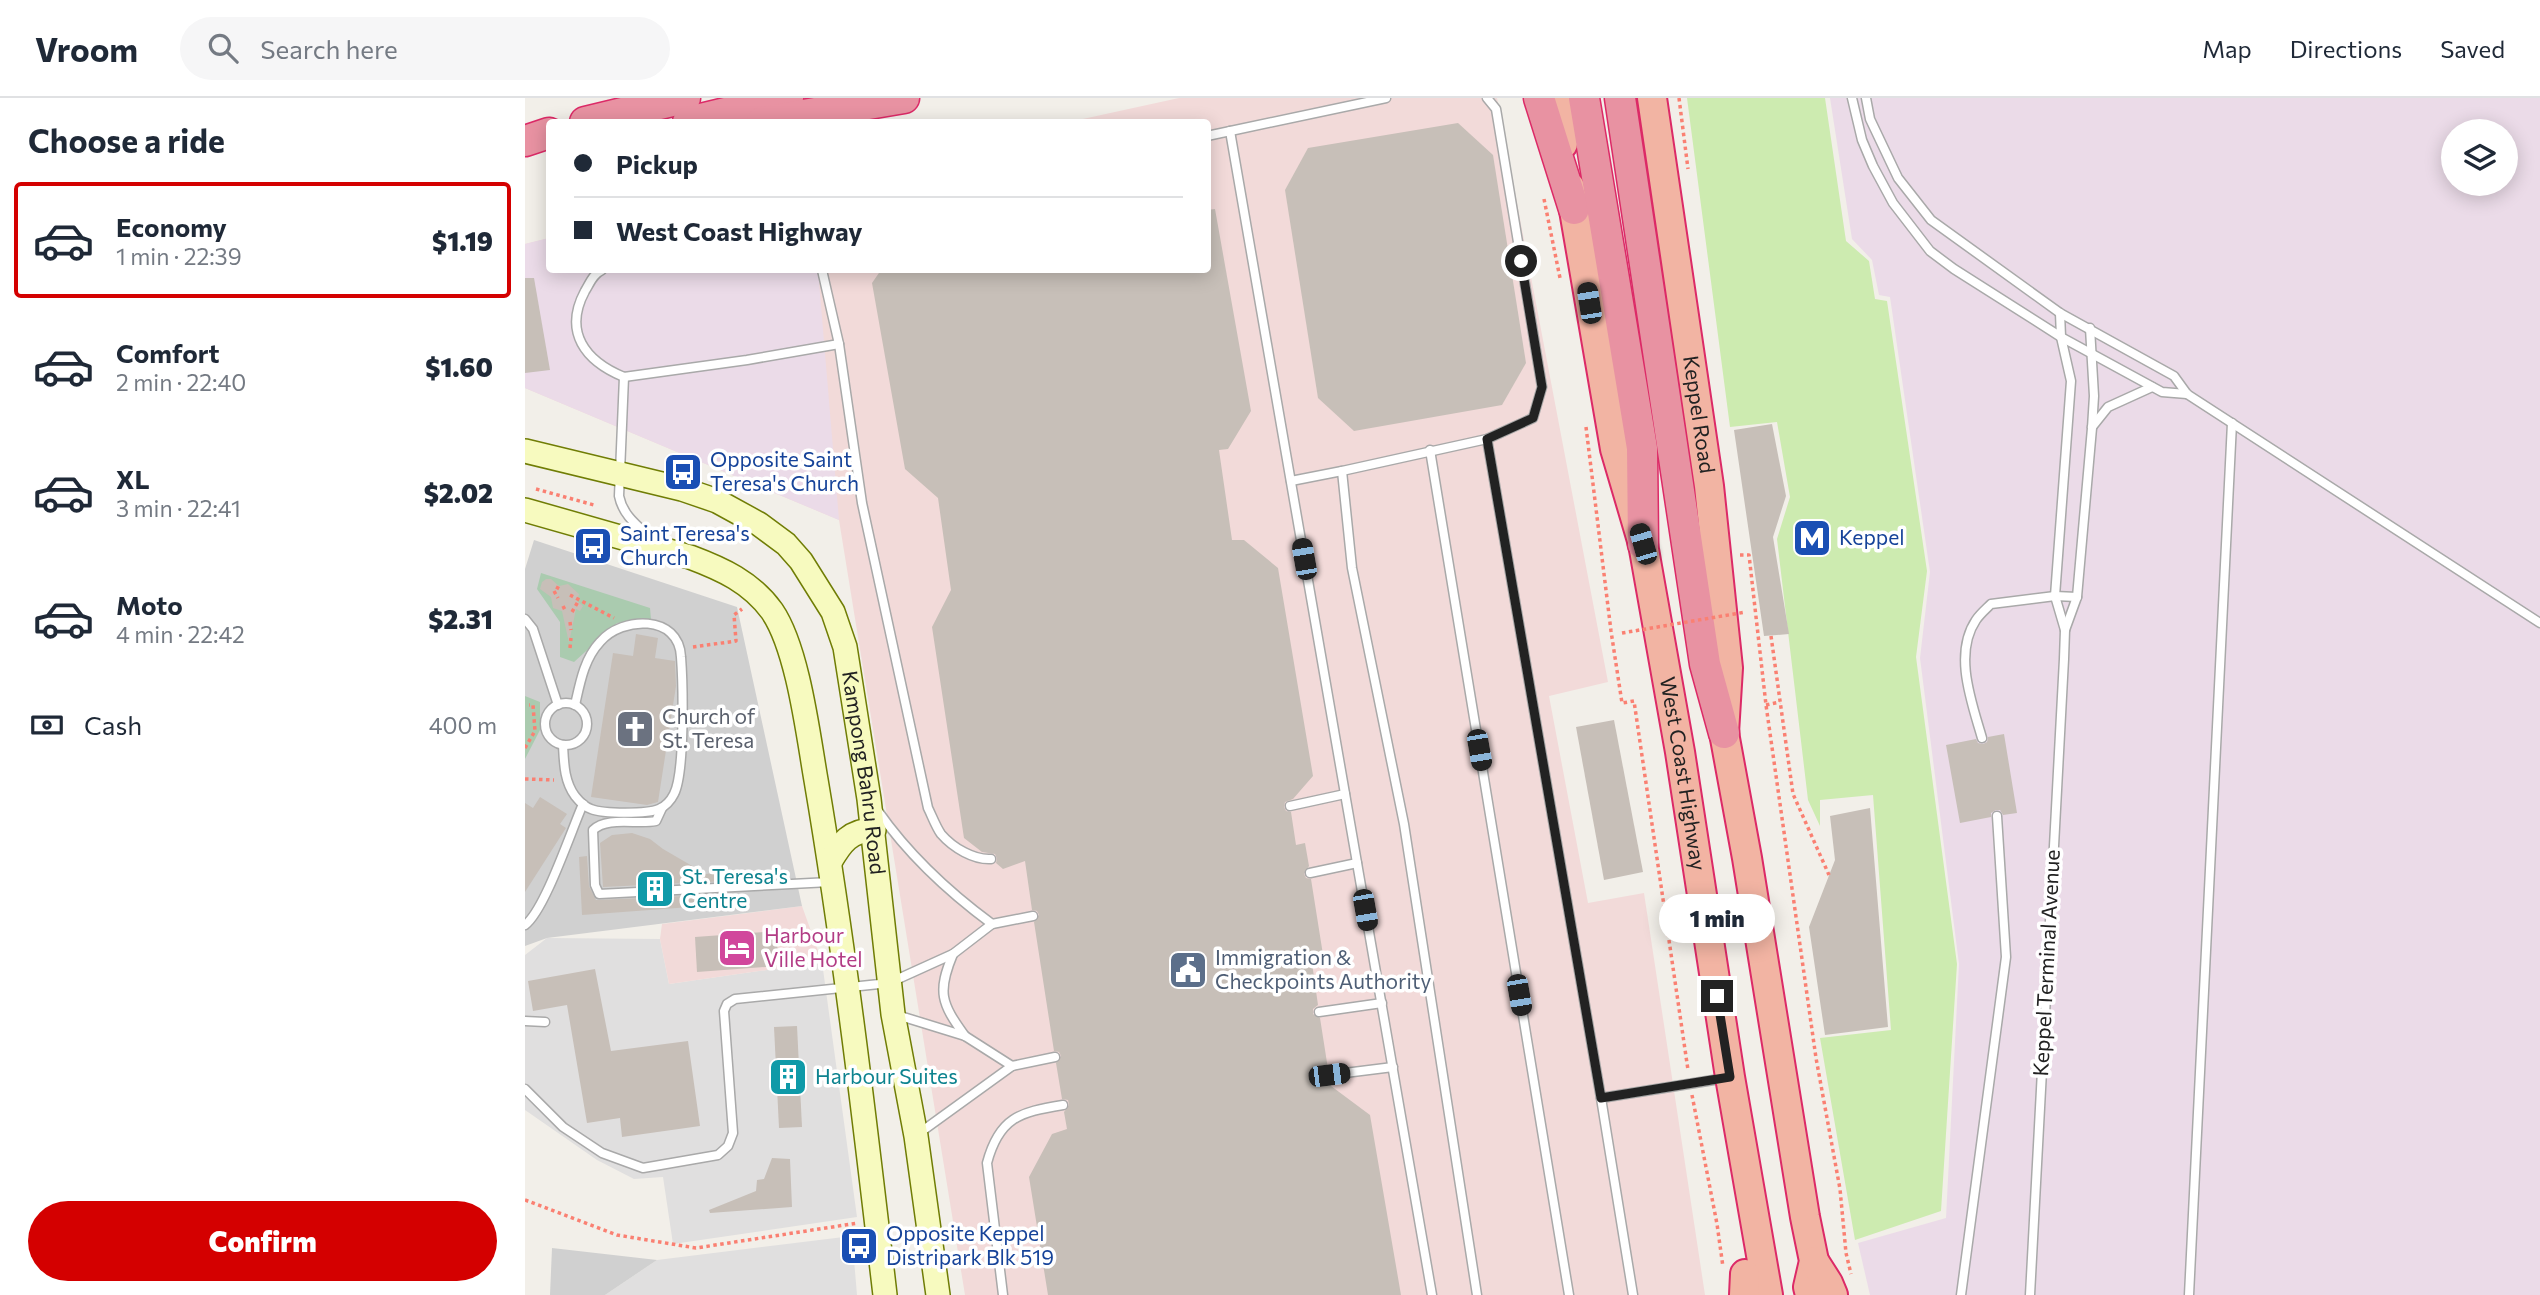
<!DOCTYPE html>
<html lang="en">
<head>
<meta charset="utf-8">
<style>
	:root { --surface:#fff; --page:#f6f6f7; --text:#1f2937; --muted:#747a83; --line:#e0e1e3; --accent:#d40000 }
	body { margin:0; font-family:Commissioner,sans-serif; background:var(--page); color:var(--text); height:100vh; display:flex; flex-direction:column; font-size:26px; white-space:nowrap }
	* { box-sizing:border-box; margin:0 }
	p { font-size:23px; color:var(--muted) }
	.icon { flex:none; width:38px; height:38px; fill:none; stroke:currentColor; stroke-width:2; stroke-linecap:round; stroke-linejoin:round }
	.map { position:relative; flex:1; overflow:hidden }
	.side { display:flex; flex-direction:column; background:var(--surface); width:525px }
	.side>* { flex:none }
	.top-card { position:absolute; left:21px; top:21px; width:665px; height:154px; border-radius:7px; box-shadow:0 4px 18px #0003; display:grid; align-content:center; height:154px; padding:0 28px; background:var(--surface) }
	.fabs { position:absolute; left:1916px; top:21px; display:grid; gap:14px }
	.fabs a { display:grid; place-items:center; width:77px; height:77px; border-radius:50%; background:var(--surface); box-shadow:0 4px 18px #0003; font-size:35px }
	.end { position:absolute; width:32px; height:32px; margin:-16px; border:9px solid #222; background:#fff; box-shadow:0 0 0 4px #fff }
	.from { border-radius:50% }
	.bubble { position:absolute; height:49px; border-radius:24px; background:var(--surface); box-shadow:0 4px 18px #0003; font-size:23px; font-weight:800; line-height:49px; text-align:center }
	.car { position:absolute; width:21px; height:42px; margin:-21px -10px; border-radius:9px; box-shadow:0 0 5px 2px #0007; background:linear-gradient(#222 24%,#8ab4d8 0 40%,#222 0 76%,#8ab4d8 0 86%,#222 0) }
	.top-card b { display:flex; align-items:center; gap:24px; height:66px; font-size:26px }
	.top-card b+b { border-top:2px solid var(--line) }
	.top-card i { width:18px; height:18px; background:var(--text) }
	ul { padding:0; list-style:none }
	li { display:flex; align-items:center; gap:21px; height:116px; margin:0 14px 10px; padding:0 14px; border:4px solid transparent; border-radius:7px }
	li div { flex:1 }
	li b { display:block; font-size:26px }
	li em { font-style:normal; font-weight:800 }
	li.active { border-color:var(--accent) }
	li>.icon { width:63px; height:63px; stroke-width:1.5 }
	h2 { padding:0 28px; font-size:32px; line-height:84px }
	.pay { display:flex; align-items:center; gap:18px; height:77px; padding:0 28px; font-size:26px }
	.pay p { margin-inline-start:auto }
	.primary-button { display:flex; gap:14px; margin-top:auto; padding:14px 28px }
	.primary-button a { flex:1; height:80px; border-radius:42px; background:var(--accent); color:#fff; font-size:28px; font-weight:800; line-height:80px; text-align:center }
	header { display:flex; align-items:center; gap:42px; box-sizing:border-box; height:98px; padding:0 35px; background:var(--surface); border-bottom:2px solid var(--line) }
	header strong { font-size:33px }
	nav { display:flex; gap:38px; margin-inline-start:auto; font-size:24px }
	.search { width:490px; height:63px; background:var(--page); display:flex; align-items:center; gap:18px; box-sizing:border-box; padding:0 24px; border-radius:38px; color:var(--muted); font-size:26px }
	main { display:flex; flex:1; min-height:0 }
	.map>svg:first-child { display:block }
</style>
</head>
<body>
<header>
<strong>Vroom</strong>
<div class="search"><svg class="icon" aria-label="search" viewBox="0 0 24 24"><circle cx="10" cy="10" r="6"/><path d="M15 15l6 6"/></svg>Search here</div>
<nav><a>Map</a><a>Directions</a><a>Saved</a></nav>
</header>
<main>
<section class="side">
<h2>Choose a ride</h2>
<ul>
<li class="active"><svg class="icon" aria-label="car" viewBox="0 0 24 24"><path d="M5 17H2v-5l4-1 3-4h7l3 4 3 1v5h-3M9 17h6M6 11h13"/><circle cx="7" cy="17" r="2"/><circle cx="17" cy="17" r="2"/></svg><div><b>Economy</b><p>1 min · 22:39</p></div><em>$1.19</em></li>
<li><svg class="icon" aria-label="car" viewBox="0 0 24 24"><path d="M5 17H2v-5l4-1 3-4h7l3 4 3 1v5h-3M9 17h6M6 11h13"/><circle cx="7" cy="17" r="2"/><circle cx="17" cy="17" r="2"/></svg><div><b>Comfort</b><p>2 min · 22:40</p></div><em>$1.60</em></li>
<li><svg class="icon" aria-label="car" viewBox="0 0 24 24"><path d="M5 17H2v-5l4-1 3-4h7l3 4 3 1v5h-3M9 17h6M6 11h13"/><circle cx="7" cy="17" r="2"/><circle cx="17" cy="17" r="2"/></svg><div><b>XL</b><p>3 min · 22:41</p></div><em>$2.02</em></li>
<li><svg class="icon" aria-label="car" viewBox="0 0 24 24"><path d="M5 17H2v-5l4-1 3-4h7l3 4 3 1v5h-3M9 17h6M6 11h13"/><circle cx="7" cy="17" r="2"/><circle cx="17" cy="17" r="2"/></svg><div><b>Moto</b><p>4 min · 22:42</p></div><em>$2.31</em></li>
</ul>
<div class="pay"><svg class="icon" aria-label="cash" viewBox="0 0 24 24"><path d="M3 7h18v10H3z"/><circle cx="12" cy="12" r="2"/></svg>Cash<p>400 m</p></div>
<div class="primary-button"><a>Confirm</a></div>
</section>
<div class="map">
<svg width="2015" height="1197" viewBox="0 0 2015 1197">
	<rect width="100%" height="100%" fill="#f2efe9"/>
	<g fill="#e0dfdf">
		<polygon points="22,840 135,841 144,886 297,864 332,1119 148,1146 138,1079 109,1081 72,1062 0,1012 0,857"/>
		<polygon points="327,1138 332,1197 80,1197 132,1162"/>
	</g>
	<g fill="#f2dad9">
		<polygon points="654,0 972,0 1083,584 1024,598 1063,805 1119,795 1180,1197 440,1197 314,422 0,290 0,146 24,140 24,172 682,172 682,24 544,24"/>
		<polygon points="277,808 297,864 144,886 135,841 137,826"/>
	</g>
	<g fill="#ebdbe8" fill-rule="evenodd">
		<path d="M1305,0H2015V1197H1345L1333,1145L1421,1120L1434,866L1395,560L1405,474L1365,199L1354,197L1347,162L1327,141ZM1928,33H1981V86H1928Z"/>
		<polygon points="24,140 24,172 293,172 314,422 0,290 0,146"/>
	</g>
	<g fill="#d0d0d0">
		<polygon points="9,442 212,509 277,808 22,840 0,848 0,471"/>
		<polygon points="27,1150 132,1162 80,1197 25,1197"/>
	</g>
	<polygon fill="#cdebb0" points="1162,0 1300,0 1321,143 1344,163 1350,201 1362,203 1402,473 1391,559 1432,866 1416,1113 1330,1142 1295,940 1366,932 1348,697 1295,702 1295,728 1283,702 1252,441 1265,399 1252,324 1205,329"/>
	<g fill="#aacbaf">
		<polygon points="16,475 125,510 126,522 92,525 49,564 35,559 35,524 12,491"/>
		<polygon points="0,598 15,604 15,632 0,661"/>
	</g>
	<g fill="#c7bfb8">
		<polygon points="933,25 968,57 1001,265 977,307 829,333 793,300 760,92 783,50"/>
		<polygon points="690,111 726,313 703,351 694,352 707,442 719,442 753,470 788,678 768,701 760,704 759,709 761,713 766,714 771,747 780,745 784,768 779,776 781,780 786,781 799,863 787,865 793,907 788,911 788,916 795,920 803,971 798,974 798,978 805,984 806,988 845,1017 876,1197 523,1197 504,1079 527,1036 542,1031 539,1014 544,1007 543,1002 537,1001 531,965 536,958 534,954 529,953 509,824 514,817 512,813 507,812 500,763 478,771 471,765 472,761 470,756 457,754 439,740 407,529 426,492 413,400 380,371 347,185 356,172 682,172 682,112"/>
		<polygon points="0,180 9,180 25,272 0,275"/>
		<polygon points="1247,326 1261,398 1248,439 1264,536 1239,538 1209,332"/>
		<polygon points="21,481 26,481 34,488 43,486 54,496 52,503 58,508 55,513 51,511 44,545 37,513 28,510 26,499 15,491 17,484"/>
		<polygon points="111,536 133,540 130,560 150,563 151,588 133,704 122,707 66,699 88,555 108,558"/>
		<polygon points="1089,622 1118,774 1079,782 1051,629"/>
		<polygon points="1479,636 1492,715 1478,717 1475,712 1471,712 1466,715 1466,719 1435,725 1421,647 1451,641 1453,645 1458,646 1462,644 1463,639"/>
		<polygon points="15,699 42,716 35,726 41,730 0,794 0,705 8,710"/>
		<polygon points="1345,710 1363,929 1300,937 1284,829 1310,762 1305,718"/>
		<polygon points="107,735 125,741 138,751 181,776 204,772 204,783 78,789 75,745 87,737"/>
		<polygon points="62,758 64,788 71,802 205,796 206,806 57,817 54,759"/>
		<polygon points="251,833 254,868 172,874 170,839"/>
		<polygon points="70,871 86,953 163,943 175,1028 97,1039 95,1020 62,1025 42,907 8,913 3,883"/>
		<polygon points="272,928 277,1029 254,1030 249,929"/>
		<polygon points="247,1060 265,1061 267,1109 185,1115 184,1112 231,1093 232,1082 239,1081"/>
	</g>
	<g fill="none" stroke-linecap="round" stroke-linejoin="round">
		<defs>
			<g id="service">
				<polyline points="1327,0 1337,42 1348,68 1368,105 1405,153 1429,171 1536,239 1637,294 1662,296"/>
				<polyline points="1341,0 1345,21 1373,80 1406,122 1535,215 1649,278 1662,296 2015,525"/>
				<polyline points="705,33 907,1197"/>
				<polyline points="682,38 861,0"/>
				<path d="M77,172C68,176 65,185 60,193C38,234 60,263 99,279L222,262L314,246"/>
				<path d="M297,172L314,246L337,405L403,710C407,718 411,729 416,736C428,750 449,762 466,761"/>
				<path d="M99,279L94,398C98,418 113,428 128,442"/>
				<polyline points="1567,329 1583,309 1627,289"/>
				<polyline points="962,341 1008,320 1017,289 971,11 962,0"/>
				<polyline points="905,352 1044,1197"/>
				<polyline points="766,383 817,373"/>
				<polyline points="0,521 8,531 33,607"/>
				<polyline points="1540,532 1552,499 1567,330 1569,298 1565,230"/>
				<circle cx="41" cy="626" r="21"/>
				<path d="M1457,640C1447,605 1428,556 1451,522C1455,516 1461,511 1466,506L1530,498L1552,499"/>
				<path d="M38,647C39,665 39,683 50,698C54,703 60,709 66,711C78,716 123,716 134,711C141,708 146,702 149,696C160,675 158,586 156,559C154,516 97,518 75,544C59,561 55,585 50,607"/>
				<polyline points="765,708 820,696"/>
				<path d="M137,710L131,723C113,727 82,718 68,732L70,787L74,796L305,784"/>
				<path d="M353,713C383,756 425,795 467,826"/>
				<polyline points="785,775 832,765"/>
				<path d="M0,827C20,812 46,733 58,706"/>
				<path d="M428,856C412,894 416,905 440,938"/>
				<polyline points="794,914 857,905"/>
				<polyline points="372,917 440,938 487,968"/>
				<polyline points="0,923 20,924"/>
				<polyline points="804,977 868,969"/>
				<polyline points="0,991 38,1029 77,1055 118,1070 193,1057 203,1048 208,1035 199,913 202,906 210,901 364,885 428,856 467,826 508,818"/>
				<polyline points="1076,1000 1201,980"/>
				<polyline points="393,1036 487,968 530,959"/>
				<path d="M478,1197L462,1065C474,1020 494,1014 538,1007"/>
				<polyline points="952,1197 879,726 827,470 817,373 962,341 1076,1000 1108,1197"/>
				<polyline points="1436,1197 1481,859 1472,718"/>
				<polyline points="1505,1197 1539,561 1540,532 1530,498 1546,283 1536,239 1535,215"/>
				<polyline points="1664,1197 1707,325"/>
			</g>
			<g id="secondary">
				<path id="s1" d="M0,353L157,391L192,403L234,426L261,446L276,463L308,514L320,549L344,701L368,916L391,1038L413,1197"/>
				<path d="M0,412L165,459C197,471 226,484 247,513C273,551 283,636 291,682C320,853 340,1025 360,1197"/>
				<path d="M305,764C316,745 325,732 349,732"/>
			</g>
			<g id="trunk">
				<polyline points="1031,0 1038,46"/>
				<path id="s2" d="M1127,0L1184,388L1203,570L1199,635L1222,760L1280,1119L1289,1163L1283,1189L1285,1197"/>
				<path id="s3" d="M1045,89L1090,351L1118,446L1155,654L1205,979L1243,1197"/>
				<polyline points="1289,1163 1303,1185 1308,1197"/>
				<polyline points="1219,1197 1220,1176"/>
			</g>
			<g id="motorway">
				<polyline points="1014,0 1049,111"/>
				<polyline points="1059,0 1117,350 1118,446"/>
				<polyline points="1095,0 1180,566 1199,635"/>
				<polyline points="60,24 160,0"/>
				<polyline points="163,24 263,0"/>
				<polyline points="237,24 379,0"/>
				<polyline points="0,43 24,35"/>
			</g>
		</defs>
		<use href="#service" stroke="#a9a9a9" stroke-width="11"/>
		<use href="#secondary" stroke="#707d05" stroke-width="26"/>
		<use href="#trunk" stroke="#dc2a67" stroke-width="32"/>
		<use href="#motorway" stroke="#dc2a67" stroke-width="33"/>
		<g stroke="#fa8072" stroke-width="3.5" stroke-dasharray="3.5 3.5" stroke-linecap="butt">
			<polyline points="1154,0 1163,71"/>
			<polyline points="1019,101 1035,180"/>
			<polyline points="1061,329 1086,533 1097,605 1109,603 1163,972"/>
			<polyline points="11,391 69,407"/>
			<polyline points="1215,457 1224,457 1241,607 1291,960 1315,1091 1321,1155 1326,1176"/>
			<polyline points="31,489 37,492"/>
			<polyline points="29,493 33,500"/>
			<polyline points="45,497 89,520"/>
			<polyline points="38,508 41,514"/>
			<polyline points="47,514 54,502"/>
			<polyline points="45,524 46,532"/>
			<polyline points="1246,538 1268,696 1304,777"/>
			<polyline points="168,549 211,543 209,517 217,511"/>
			<polyline points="45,550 46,540"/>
			<polyline points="1241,607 1255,604"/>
			<polyline points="0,650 10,633 8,607 4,607"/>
			<polyline points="0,681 29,682"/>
			<polyline points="1167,997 1192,1126 1198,1169"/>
			<polyline points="0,1102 92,1137 171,1150 333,1125"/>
		</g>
		<use href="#service" stroke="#fff" stroke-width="8"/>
		<use href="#secondary" stroke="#f7fabf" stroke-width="23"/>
		<use href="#trunk" stroke="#f2b4a3" stroke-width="28"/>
		<use href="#motorway" stroke="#e892a2" stroke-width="30"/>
		<polyline stroke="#fa8072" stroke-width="3.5" stroke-dasharray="3.5 3.5" stroke-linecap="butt" points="1097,535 1221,514"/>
	</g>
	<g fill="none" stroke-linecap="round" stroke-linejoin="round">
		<polyline stroke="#222" stroke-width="9" points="996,163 1017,289 1008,320 962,341 1076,1000 1205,979 1192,898"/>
	</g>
	<defs>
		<symbol id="bus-square" viewBox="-11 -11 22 22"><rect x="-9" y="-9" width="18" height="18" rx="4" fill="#1a4fb4" stroke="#fff"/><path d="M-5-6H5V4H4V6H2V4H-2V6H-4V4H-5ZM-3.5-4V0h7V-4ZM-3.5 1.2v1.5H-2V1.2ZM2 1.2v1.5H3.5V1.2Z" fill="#fff"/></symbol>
		<symbol id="metro-square" viewBox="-11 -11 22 22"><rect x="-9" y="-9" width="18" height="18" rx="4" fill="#1a4fb4" stroke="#fff"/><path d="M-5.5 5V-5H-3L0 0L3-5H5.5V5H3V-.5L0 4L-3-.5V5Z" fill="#fff"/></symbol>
		<symbol id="church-square" viewBox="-11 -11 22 22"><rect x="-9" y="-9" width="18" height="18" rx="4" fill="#6b7280" stroke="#fff"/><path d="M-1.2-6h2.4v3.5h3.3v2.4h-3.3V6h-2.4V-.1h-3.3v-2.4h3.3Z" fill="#fff"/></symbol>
		<symbol id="building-square" viewBox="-11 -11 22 22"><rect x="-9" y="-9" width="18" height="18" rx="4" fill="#0f9aa8" stroke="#fff"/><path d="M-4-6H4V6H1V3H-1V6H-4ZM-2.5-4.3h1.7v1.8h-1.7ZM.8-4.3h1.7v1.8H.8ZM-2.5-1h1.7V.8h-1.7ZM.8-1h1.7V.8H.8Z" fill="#fff"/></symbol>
		<symbol id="hotel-square" viewBox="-11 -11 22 22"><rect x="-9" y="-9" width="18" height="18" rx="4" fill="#d1479c" stroke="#fff"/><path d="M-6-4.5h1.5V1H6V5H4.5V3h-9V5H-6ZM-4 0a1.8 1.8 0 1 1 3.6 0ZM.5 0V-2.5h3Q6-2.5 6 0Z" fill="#fff"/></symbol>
		<symbol id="civic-square" viewBox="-11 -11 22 22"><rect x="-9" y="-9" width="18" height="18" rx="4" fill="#5c6f8a" stroke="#fff"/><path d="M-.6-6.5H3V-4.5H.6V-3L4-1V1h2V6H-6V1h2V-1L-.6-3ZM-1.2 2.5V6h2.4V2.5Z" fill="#fff"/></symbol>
	</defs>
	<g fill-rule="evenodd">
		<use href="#bus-square" x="136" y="352" width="44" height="44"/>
		<use href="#metro-square" x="1265" y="418" width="44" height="44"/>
		<use href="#bus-square" x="46" y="426" width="44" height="44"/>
		<use href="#church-square" x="88" y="609" width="44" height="44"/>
		<use href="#building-square" x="108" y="769" width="44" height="44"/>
		<use href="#hotel-square" x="190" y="828" width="44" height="44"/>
		<use href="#civic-square" x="641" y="850" width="44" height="44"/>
		<use href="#building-square" x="241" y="957" width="44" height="44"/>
		<use href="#bus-square" x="312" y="1126" width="44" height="44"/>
	</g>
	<g text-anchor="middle" stroke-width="7" stroke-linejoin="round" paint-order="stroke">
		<g font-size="21" fill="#222" stroke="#fff">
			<text dy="7" stroke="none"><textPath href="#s2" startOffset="320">Keppel Road</textPath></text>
			<text dy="7" stroke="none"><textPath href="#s1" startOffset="527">Kampong Bahru Road</textPath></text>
			<text dy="7" stroke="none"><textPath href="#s3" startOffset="598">West Coast Highway</textPath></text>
			<text transform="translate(1522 865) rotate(-87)" y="7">Keppel Terminal Avenue</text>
		</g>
		<g font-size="21" fill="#164399" stroke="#fff" text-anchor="start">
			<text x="185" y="369">Opposite Saint<tspan x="185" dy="24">Teresa's Church</tspan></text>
			<text x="95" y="443">Saint Teresa's<tspan x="95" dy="24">Church</tspan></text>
			<text x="1314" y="447">Keppel</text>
			<text x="361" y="1143">Opposite Keppel<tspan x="361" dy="24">Distripark Blk 519</tspan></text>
		</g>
		<g font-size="21" fill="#5b616d" stroke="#fff" text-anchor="start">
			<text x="137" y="626">Church of<tspan x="137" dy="24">St. Teresa</tspan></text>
		</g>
		<g font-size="21" fill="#0d838f" stroke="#fff" text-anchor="start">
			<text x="157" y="786">St. Teresa's<tspan x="157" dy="24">Centre</tspan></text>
			<text x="290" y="986">Harbour Suites</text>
		</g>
		<g font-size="21" fill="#b23c85" stroke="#fff" text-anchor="start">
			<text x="239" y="845">Harbour<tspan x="239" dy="24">Ville Hotel</tspan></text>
		</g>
		<g font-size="21" fill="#4e5e75" stroke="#fff" text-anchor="start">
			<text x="690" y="867">Immigration &amp;<tspan x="690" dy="24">Checkpoints Authority</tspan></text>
		</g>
	</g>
</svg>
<div class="fabs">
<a><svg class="icon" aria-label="layers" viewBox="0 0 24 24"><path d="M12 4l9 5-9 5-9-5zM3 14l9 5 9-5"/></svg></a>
</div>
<i class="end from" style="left:996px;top:163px"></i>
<i class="end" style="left:1192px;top:898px"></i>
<div class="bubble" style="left:1134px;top:796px;width:116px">1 min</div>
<i class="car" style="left:1064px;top:205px;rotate:351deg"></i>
<i class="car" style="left:1118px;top:446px;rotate:344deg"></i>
<i class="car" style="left:779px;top:461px;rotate:350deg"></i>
<i class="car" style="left:954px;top:652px;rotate:170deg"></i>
<i class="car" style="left:840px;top:812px;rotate:170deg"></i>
<i class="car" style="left:994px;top:897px;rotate:170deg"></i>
<i class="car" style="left:804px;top:977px;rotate:83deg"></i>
<div class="top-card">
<b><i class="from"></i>Pickup</b>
<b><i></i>West Coast Highway</b>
</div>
</div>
</main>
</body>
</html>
